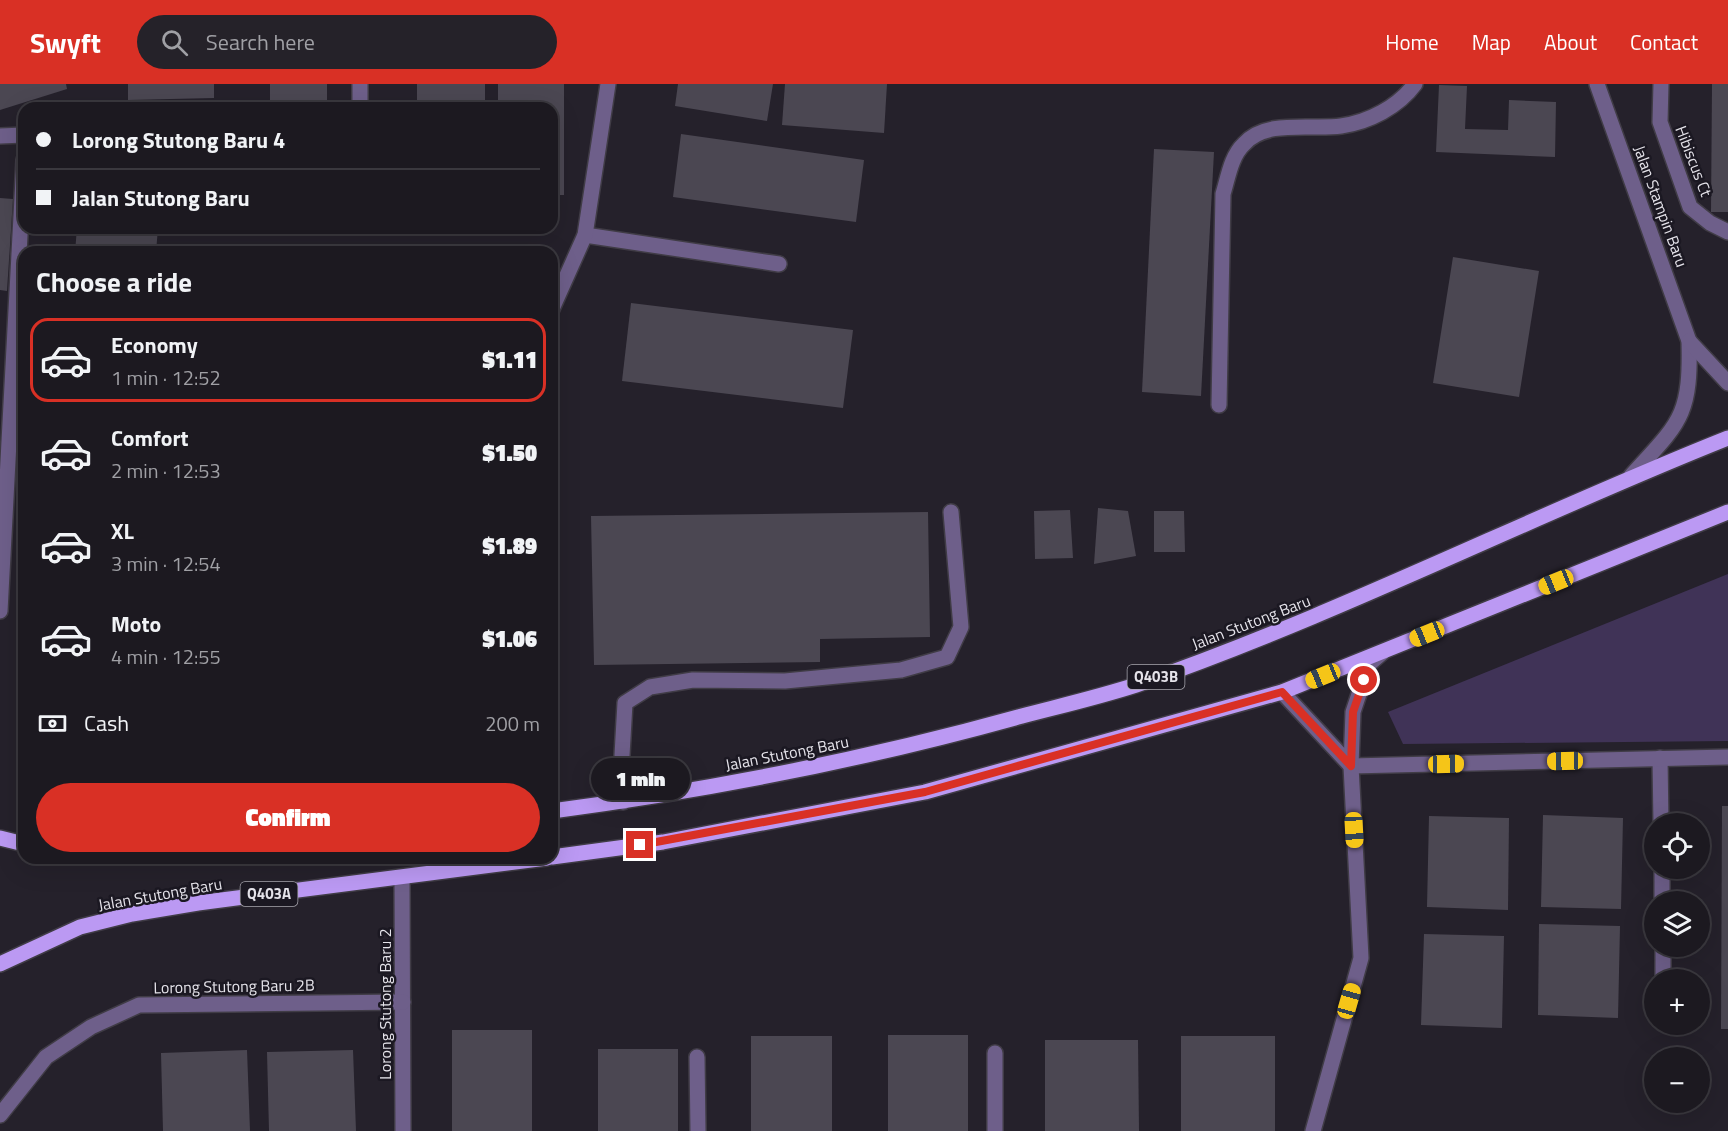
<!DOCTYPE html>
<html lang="en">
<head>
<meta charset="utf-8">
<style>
	:root { --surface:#1c1920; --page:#252229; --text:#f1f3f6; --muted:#a0a0a5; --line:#3a383e; --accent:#d93025 }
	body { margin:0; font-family:"Titillium Web",sans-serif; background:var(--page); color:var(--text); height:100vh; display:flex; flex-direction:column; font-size:22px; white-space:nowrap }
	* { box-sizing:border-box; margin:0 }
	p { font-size:20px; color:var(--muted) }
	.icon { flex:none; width:33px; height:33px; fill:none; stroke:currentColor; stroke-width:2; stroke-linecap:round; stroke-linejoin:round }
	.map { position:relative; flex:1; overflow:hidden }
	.panel { position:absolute; left:18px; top:162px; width:540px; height:618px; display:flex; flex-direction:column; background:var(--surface); border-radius:18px; box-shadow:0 6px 24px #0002,0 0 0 2px var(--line) }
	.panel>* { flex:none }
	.guide { position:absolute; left:18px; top:18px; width:540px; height:132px; border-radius:18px; box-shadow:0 6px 24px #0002,0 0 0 2px var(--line); display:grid; align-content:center; height:132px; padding:0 18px; background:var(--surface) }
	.controls { position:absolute; left:1644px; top:729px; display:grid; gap:12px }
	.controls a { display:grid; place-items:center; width:66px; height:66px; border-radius:50%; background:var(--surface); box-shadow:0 6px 24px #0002,0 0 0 2px var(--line); font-size:30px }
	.end { position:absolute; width:27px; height:27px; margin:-14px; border:8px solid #d93025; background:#fff; box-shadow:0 0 0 3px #fff }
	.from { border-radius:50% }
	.bubble { position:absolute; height:42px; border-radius:21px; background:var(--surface); box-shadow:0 6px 24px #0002,0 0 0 2px var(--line); font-size:20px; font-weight:800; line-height:42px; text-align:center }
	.car { position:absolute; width:18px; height:36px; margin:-18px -9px; border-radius:8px; box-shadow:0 0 4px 2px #0007; background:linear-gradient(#f5c518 24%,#345 0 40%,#f5c518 0 76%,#345 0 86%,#f5c518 0) }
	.guide b { display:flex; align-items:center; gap:21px; height:57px; font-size:22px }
	.guide b+b { border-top:2px solid var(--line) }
	.guide i { width:15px; height:15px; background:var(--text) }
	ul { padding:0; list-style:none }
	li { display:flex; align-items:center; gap:18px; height:84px; margin:0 12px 9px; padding:0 6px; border:3px solid transparent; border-radius:18px }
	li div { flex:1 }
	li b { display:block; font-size:22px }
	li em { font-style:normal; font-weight:800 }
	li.on { border-color:var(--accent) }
	li>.icon { width:54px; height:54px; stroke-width:1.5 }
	h2 { padding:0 18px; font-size:27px; line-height:72px }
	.pay { display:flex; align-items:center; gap:15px; height:66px; padding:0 18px; font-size:22px }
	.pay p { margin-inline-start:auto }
	.button { display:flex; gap:12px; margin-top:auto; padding:12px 18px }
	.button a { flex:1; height:69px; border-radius:36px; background:var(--accent); color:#fff; font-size:24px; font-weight:800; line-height:69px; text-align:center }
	header { display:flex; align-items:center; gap:36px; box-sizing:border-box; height:84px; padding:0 30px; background:var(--accent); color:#fff }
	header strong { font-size:28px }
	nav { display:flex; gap:33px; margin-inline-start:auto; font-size:21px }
	.search { width:420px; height:54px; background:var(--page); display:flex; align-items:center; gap:15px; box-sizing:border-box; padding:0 21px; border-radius:33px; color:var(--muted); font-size:22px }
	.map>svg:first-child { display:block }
</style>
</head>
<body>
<header>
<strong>Swyft</strong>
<div class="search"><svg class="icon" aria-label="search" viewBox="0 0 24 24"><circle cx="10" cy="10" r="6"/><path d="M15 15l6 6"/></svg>Search here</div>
<nav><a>Home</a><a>Map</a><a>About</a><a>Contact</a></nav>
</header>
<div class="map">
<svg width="1728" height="1047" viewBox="0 0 1728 1047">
	<rect width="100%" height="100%" fill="#25212b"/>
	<polygon fill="#403357" points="1728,490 1728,657 1403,660 1388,628"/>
	<g fill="#4b4752">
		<polygon points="0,0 66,0 67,5 0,26"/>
		<polygon points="128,0 214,0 214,14 128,16"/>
		<rect x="270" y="0" width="57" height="24"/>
		<rect x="417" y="0" width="68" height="24"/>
		<polygon points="498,0 564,0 564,111 552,111 552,24 498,24"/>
		<polygon points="678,0 773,0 767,37 675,22"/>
		<polygon points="785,0 887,0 884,49 782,41"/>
		<polygon points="1712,0 1728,0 1728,128 1711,128"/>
		<polygon points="1439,1 1467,2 1465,45 1508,46 1509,16 1556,18 1555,73 1436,68"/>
		<polygon points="681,50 864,76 856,138 673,113"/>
		<polygon points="1154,65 1214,68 1201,312 1142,308"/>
		<polygon points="0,114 13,115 7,207 0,206"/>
		<polygon points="77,144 158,144 156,168 75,168"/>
		<polygon points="343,161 343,168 266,168 266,165"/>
		<polygon points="1453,173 1539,187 1519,313 1433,299"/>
		<polygon points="631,219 853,246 843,324 622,297"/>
		<polygon points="1098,424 1128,427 1136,472 1094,480"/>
		<polygon points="1070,426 1073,474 1035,475 1034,427"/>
		<polygon points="1154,427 1184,427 1185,468 1154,468"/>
		<polygon points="928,428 930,553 820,555 820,578 594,581 591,432"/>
		<polygon points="1722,722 1728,722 1728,945 1721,945"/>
		<polygon points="1543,731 1623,734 1621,825 1541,823"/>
		<polygon points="1429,732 1509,734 1508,826 1427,823"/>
		<polygon points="1539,840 1620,842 1618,934 1538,931"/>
		<polygon points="1424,850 1504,852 1502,944 1421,941"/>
		<rect x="452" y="946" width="80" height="101"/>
		<rect x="888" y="951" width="80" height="96"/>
		<rect x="751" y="952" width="81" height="95"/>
		<rect x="1181" y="952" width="94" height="95"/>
		<polygon points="1045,956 1138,956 1139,1047 1045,1047"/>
		<rect x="598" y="965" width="80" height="82"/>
		<polygon points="247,966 250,1047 163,1047 161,969"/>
		<polygon points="353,966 356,1047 269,1047 267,968"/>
	</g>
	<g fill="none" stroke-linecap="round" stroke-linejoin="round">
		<defs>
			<g id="minor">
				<polyline points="360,0 360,24"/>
				<path d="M1597,0L1689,257C1691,333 1680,338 1631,392"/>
				<polyline points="1661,0 1660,38 1690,123 1710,139 1728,148"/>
				<polyline points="0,52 24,51"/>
				<polyline points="585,151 779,180"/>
				<polyline points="552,225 585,151 608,0"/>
				<polyline points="1689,257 1728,299"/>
				<path d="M1219,321L1223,110C1228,94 1231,72 1244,60C1266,35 1311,46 1341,42C1369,38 1398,23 1415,0"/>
				<polyline points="0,527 24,76"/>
				<polyline points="1282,608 1351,682"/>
				<polyline points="1660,674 1661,740"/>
				<polyline points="1351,682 1728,673"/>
				<polyline points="623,718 622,671 625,619 650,603 693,596 785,597 827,593 901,586 947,573 961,543 951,428"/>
				<polyline points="1662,784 1662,818"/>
				<polyline points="402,794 403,1047"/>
				<polyline points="1663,862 1663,896"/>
				<polyline points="995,969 995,1047"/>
				<polyline points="697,973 698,1047"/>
				<polyline points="0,1031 46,973 91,943 139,921 403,918"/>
				<polyline points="1313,1047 1361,874 1351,682 1353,628 1369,580 1383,568"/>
			</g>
			<g id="major">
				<path d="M552,727C710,706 868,675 1022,632C1060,622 1099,613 1136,601C1338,531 1529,433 1728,354"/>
				<polyline points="0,754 24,760"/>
				<polyline points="552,773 663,758 925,708 1282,608 1728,428"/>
				<polyline points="0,880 80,843 132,830 198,819 547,774"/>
			</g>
		</defs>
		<use href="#minor" stroke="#403c46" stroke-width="18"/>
		<use href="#major" stroke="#403c46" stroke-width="18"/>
		<use href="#minor" stroke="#6e5f8a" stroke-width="15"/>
		<use href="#major" stroke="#bb99f3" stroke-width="15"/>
	</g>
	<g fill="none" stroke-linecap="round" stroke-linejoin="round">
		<polyline stroke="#d93025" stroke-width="8" points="640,761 925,708 1282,608 1351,682 1353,628 1364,596"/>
	</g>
	<g text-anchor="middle" stroke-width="5" stroke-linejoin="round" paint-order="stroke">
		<g fill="#1b1822" stroke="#a8a6ae" stroke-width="1.5">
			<rect x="1127.5" y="581" width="57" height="24" rx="4.5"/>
			<rect x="240.5" y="798" width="57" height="24" rx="4.5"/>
		</g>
		<g font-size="15" font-weight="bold" fill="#e5e3ea">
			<text x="1156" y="598">Q403B</text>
			<text x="269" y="815">Q403A</text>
		</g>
		<g font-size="16" fill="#e5e3ea" stroke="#1b1822">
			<text transform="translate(1694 77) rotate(69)" y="6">Hibiscus Ct</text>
			<text transform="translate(1661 122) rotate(70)" y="6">Jalan Stampin Baru</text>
			<text transform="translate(1251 538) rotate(-21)" y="6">Jalan Stutong Baru</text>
			<text transform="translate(787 669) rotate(-11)" y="6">Jalan Stutong Baru</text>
			<text transform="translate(160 810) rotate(-10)" y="6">Jalan Stutong Baru</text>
			<text transform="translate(234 902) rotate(-1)" y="6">Lorong Stutong Baru 2B</text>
			<text transform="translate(385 920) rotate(-90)" y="6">Lorong Stutong Baru 2</text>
		</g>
	</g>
</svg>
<div class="controls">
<a><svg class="icon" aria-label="locate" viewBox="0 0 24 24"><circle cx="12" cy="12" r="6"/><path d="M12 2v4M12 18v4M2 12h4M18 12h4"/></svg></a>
<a><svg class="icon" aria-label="layers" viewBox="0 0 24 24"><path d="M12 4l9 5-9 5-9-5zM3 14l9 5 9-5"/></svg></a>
<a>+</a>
<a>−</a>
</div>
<i class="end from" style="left:1364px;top:596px"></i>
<i class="end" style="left:640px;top:761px"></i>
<div class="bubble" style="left:591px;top:674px;width:99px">1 min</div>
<i class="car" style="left:1556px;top:498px;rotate:248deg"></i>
<i class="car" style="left:1427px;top:550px;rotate:248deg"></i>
<i class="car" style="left:1323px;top:592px;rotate:248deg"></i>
<i class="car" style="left:1565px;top:677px;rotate:269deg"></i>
<i class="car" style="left:1446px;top:680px;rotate:89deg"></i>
<i class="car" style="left:1354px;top:746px;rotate:177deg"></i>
<i class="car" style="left:1349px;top:917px;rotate:16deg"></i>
<div class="guide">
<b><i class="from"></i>Lorong Stutong Baru 4</b>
<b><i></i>Jalan Stutong Baru</b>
</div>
<section class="panel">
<h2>Choose a ride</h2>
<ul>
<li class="on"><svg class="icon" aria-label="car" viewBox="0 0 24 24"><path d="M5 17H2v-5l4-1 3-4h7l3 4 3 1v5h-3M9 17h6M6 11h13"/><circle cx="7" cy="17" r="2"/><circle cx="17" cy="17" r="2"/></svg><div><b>Economy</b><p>1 min · 12:52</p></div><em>$1.11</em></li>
<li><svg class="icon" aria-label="car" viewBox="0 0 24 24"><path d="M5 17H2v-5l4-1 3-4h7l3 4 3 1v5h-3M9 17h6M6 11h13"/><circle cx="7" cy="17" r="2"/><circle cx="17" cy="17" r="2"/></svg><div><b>Comfort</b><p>2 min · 12:53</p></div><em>$1.50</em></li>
<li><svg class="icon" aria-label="car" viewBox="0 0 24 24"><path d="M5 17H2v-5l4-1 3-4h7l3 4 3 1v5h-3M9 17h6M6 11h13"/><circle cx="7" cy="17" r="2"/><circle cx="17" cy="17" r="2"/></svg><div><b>XL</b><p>3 min · 12:54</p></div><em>$1.89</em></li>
<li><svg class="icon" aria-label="car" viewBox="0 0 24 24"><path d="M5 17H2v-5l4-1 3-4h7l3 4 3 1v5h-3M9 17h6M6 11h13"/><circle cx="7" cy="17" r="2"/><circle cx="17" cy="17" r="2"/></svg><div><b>Moto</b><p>4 min · 12:55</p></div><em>$1.06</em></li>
</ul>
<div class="pay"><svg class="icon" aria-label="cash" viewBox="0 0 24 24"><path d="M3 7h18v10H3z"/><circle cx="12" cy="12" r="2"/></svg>Cash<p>200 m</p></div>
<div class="button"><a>Confirm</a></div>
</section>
</div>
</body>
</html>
